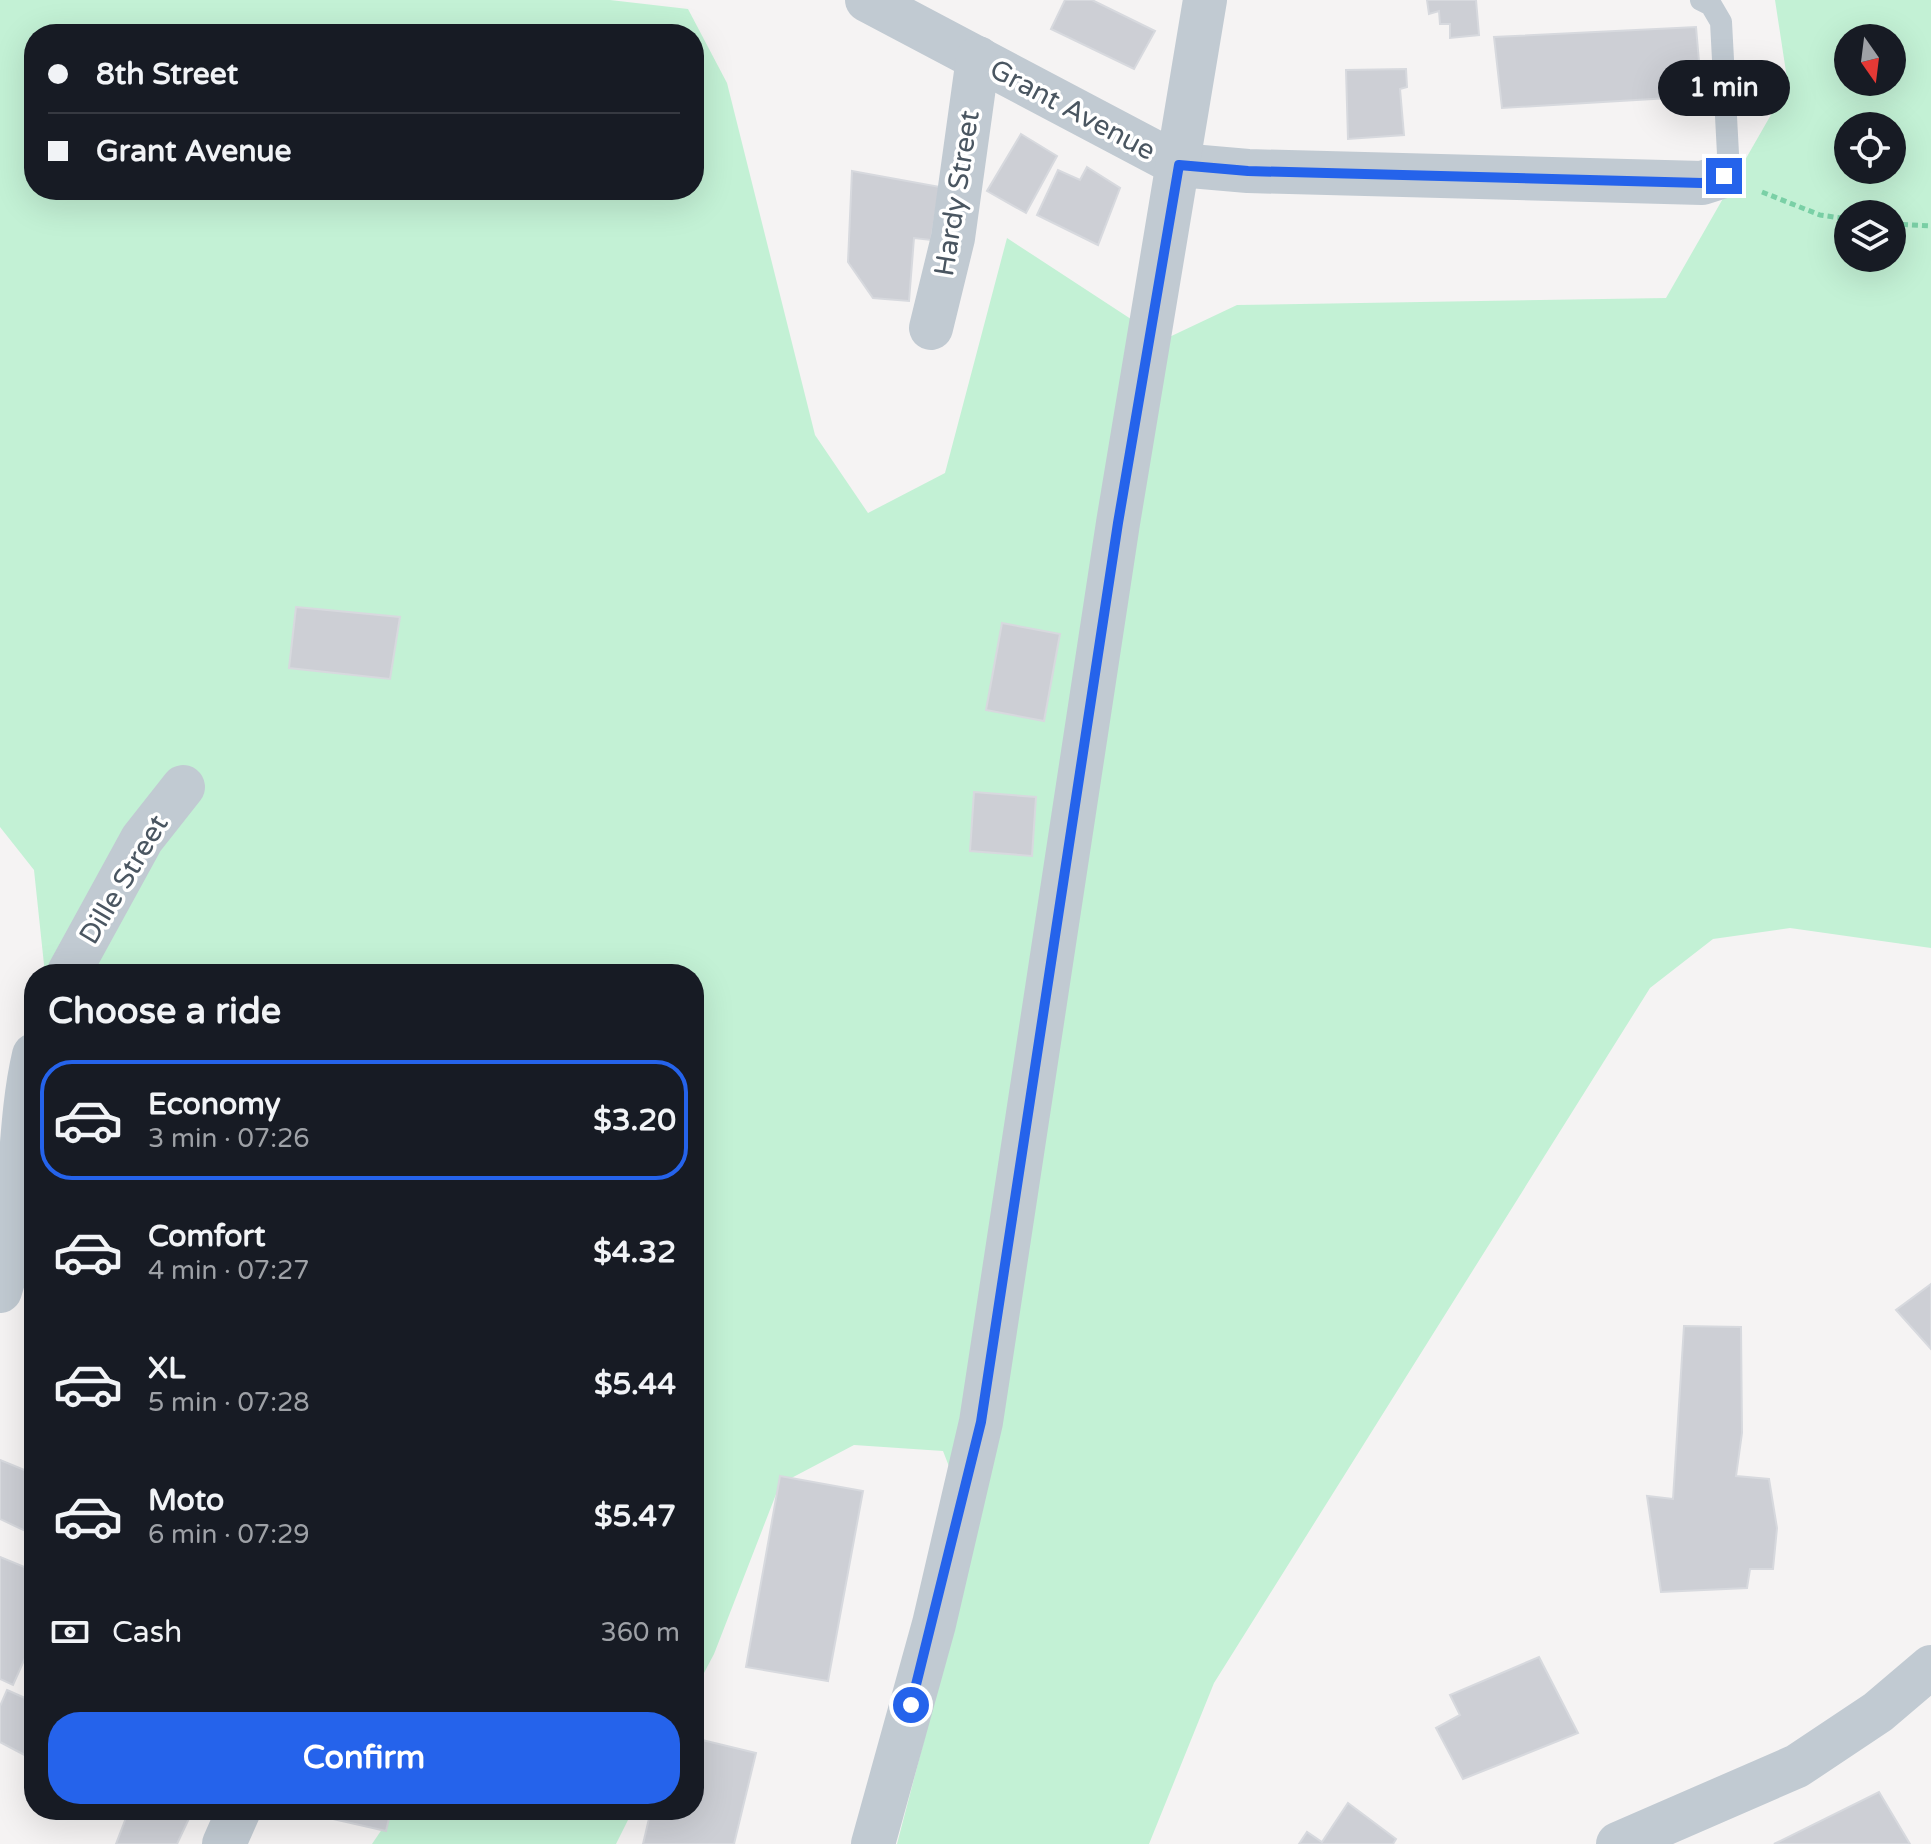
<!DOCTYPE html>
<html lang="en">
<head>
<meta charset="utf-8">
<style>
	:root { --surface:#171b24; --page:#242831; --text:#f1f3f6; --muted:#9ea1a6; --line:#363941; --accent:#2563eb }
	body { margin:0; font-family:"Varela Round",sans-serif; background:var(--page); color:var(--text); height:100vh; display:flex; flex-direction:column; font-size:30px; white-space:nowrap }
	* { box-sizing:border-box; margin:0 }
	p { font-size:26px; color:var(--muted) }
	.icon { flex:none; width:44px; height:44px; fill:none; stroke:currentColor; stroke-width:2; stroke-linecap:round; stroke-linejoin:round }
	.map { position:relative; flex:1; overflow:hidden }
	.drawer { position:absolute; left:24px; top:964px; width:680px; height:856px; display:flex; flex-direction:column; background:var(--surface); border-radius:32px; box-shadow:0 8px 32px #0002 }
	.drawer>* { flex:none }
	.guide { position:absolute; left:24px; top:24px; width:680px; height:176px; border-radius:32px; box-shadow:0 8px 32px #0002; display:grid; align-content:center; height:176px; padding:0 24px; background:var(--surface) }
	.needle { width:52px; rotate:166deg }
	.fabs { position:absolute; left:1834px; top:24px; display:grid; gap:16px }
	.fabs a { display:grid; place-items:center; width:72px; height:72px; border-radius:50%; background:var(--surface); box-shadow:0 8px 32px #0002; font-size:40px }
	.end { position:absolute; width:36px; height:36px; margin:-18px; border:10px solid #2563eb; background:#fff; box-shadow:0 0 0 4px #fff }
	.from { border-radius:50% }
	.bubble { position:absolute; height:56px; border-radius:28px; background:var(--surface); box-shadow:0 8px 32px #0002; font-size:26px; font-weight:700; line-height:56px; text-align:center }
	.guide b { display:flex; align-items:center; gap:28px; height:76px; font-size:30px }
	.guide b+b { border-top:2px solid var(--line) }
	.guide i { width:20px; height:20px; background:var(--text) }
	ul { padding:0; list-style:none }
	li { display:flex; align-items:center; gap:24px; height:120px; margin:0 16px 12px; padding:0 8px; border:4px solid transparent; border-radius:32px }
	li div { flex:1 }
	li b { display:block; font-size:30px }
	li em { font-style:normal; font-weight:700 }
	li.current { border-color:var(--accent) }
	li>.icon { width:72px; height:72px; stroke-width:1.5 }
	h2 { padding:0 24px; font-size:36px; line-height:96px }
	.pay { display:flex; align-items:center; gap:20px; height:88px; padding:0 24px; font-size:30px }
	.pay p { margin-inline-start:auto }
	.cta { display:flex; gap:16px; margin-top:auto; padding:16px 24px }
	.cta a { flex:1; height:92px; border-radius:32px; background:var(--accent); color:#fff; font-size:32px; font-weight:700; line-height:92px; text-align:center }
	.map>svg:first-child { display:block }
</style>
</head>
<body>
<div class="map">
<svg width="1931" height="1844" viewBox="0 0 1931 1844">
	<rect width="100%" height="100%" fill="#f5f3f3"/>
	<g fill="#c3f1d5" fill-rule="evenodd">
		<path d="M0,0H610L688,9L727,83L815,435L868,513L945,473L1007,238L1163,340L1237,305L1666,298L1788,85L1775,0H1931V948L1790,928L1713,939L1650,988L1214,1683L1149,1844H897L958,1610L974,1531L943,1451L854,1445L780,1484L714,1654L694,1692V974H45L34,870L0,827ZM34,34H694V190H34ZM1848,38H1892V82H1848ZM1848,126H1892V170H1848ZM1848,214H1892V258H1848Z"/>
		<polygon points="395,1810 633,1810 616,1844 372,1844"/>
	</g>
	<g fill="#cdcfd5" stroke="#d7d9de" stroke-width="2">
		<polygon points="1065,0 1092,0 1155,31 1134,69 1051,29"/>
		<polygon points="1427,0 1476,0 1479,35 1450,38 1450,24 1440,24 1439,11 1429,14"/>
		<polygon points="1696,27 1702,96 1502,108 1494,37"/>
		<polygon points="1406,69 1407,87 1400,89 1404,135 1348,139 1346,70"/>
		<polygon points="1021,134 1057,156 1026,213 987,191"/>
		<polygon points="1087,167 1120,188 1098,245 1037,215 1058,170 1080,180"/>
		<polygon points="852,171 940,187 931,240 914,238 909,301 873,298 848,262"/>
		<polygon points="296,607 400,617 390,679 289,668"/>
		<polygon points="1002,623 1060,634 1044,721 986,710"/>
		<polygon points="974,792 1036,797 1032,856 970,851"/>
		<polygon points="1931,1284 1931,1349 1896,1310"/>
		<polygon points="1684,1326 1741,1327 1742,1433 1736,1476 1769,1479 1777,1528 1773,1569 1750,1569 1747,1588 1661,1592 1647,1496 1673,1499"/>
		<polygon points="0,1460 34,1474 34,1535 0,1519"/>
		<polygon points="780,1476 863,1491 828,1681 746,1667"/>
		<polygon points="0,1557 34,1571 34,1638 13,1685 0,1679"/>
		<polygon points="1539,1657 1578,1733 1463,1779 1436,1728 1460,1715 1450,1695"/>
		<polygon points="7,1690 34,1702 34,1760 0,1742 0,1706"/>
		<polygon points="694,1738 756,1753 734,1844 643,1844 651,1810 694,1810"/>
		<polygon points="1879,1792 1910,1844 1774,1844"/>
		<polygon points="1348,1803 1396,1839 1393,1844 1299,1844 1307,1832 1322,1842"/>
		<polygon points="129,1810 193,1810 177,1844 116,1844"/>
		<polygon points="335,1810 391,1810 386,1831 333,1819"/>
	</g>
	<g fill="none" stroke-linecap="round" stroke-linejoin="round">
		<g stroke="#7ad0a6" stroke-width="5" stroke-dasharray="6 4" stroke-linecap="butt">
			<polyline points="1762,192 1820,215 1848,219"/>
			<polyline points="1892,224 1931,226"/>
		</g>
		<polyline stroke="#c1cad2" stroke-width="22" points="1701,0 1711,5 1721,22 1728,154 1724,176"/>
		<g stroke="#c1cad2" stroke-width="44">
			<polyline points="867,0 1179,165 1248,171 1702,183 1724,176"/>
			<polyline points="931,328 953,238 978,58"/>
			<polyline points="68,974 142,839 183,787"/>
			<path d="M0,1291C25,1215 16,1132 34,1055"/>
			<polyline points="224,1844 239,1810"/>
			<polyline points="873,1844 934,1624 981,1422 1118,523 1205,0"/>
			<polyline points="1618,1844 1797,1766 1878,1712 1931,1667"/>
		</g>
	</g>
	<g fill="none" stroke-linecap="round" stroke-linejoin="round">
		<polyline stroke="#2563eb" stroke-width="10" points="911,1705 981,1422 1118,523 1179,165 1248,171 1702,183 1724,176"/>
	</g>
	<g text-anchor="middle" stroke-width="7" stroke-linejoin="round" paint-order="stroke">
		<g font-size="28" fill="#4a5661" stroke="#fff">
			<text transform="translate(1073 109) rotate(28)" y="10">Grant Avenue</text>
			<text transform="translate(956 193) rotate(-81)" y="10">Hardy Street</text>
			<text transform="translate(123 879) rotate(-59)" y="10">Dille Street</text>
		</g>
	</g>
</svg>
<div class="fabs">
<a><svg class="needle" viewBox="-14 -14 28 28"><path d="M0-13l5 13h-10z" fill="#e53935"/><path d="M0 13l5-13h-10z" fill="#9ea1a6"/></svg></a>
<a><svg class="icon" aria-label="locate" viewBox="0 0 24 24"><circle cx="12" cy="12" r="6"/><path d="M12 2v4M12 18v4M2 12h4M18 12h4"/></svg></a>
<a><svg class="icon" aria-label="layers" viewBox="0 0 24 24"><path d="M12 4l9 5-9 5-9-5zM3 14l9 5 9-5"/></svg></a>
</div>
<i class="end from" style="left:911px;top:1705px"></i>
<i class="end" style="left:1724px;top:176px"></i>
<div class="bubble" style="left:1658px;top:60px;width:132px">1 min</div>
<div class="guide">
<b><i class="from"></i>8th Street</b>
<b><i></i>Grant Avenue</b>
</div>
<section class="drawer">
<h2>Choose a ride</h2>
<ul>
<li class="current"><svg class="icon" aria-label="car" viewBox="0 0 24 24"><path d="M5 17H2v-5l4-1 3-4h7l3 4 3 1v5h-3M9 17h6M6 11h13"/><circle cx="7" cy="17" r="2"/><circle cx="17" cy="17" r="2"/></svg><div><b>Economy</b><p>3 min · 07:26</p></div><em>$3.20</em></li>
<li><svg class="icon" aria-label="car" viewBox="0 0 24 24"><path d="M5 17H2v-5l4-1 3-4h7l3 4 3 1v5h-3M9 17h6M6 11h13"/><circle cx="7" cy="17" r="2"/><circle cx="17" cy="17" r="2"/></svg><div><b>Comfort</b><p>4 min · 07:27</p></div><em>$4.32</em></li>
<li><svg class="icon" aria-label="car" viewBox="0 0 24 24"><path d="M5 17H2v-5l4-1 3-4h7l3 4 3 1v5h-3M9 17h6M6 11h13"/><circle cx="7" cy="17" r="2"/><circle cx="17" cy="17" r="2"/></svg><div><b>XL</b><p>5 min · 07:28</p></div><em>$5.44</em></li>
<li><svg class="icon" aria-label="car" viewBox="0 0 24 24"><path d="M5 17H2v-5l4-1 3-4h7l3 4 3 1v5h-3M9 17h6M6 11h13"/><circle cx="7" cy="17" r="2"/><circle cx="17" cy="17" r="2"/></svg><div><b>Moto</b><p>6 min · 07:29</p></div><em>$5.47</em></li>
</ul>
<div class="pay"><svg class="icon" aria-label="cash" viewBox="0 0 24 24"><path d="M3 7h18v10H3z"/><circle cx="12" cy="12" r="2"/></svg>Cash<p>360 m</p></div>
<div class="cta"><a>Confirm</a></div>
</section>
</div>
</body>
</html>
